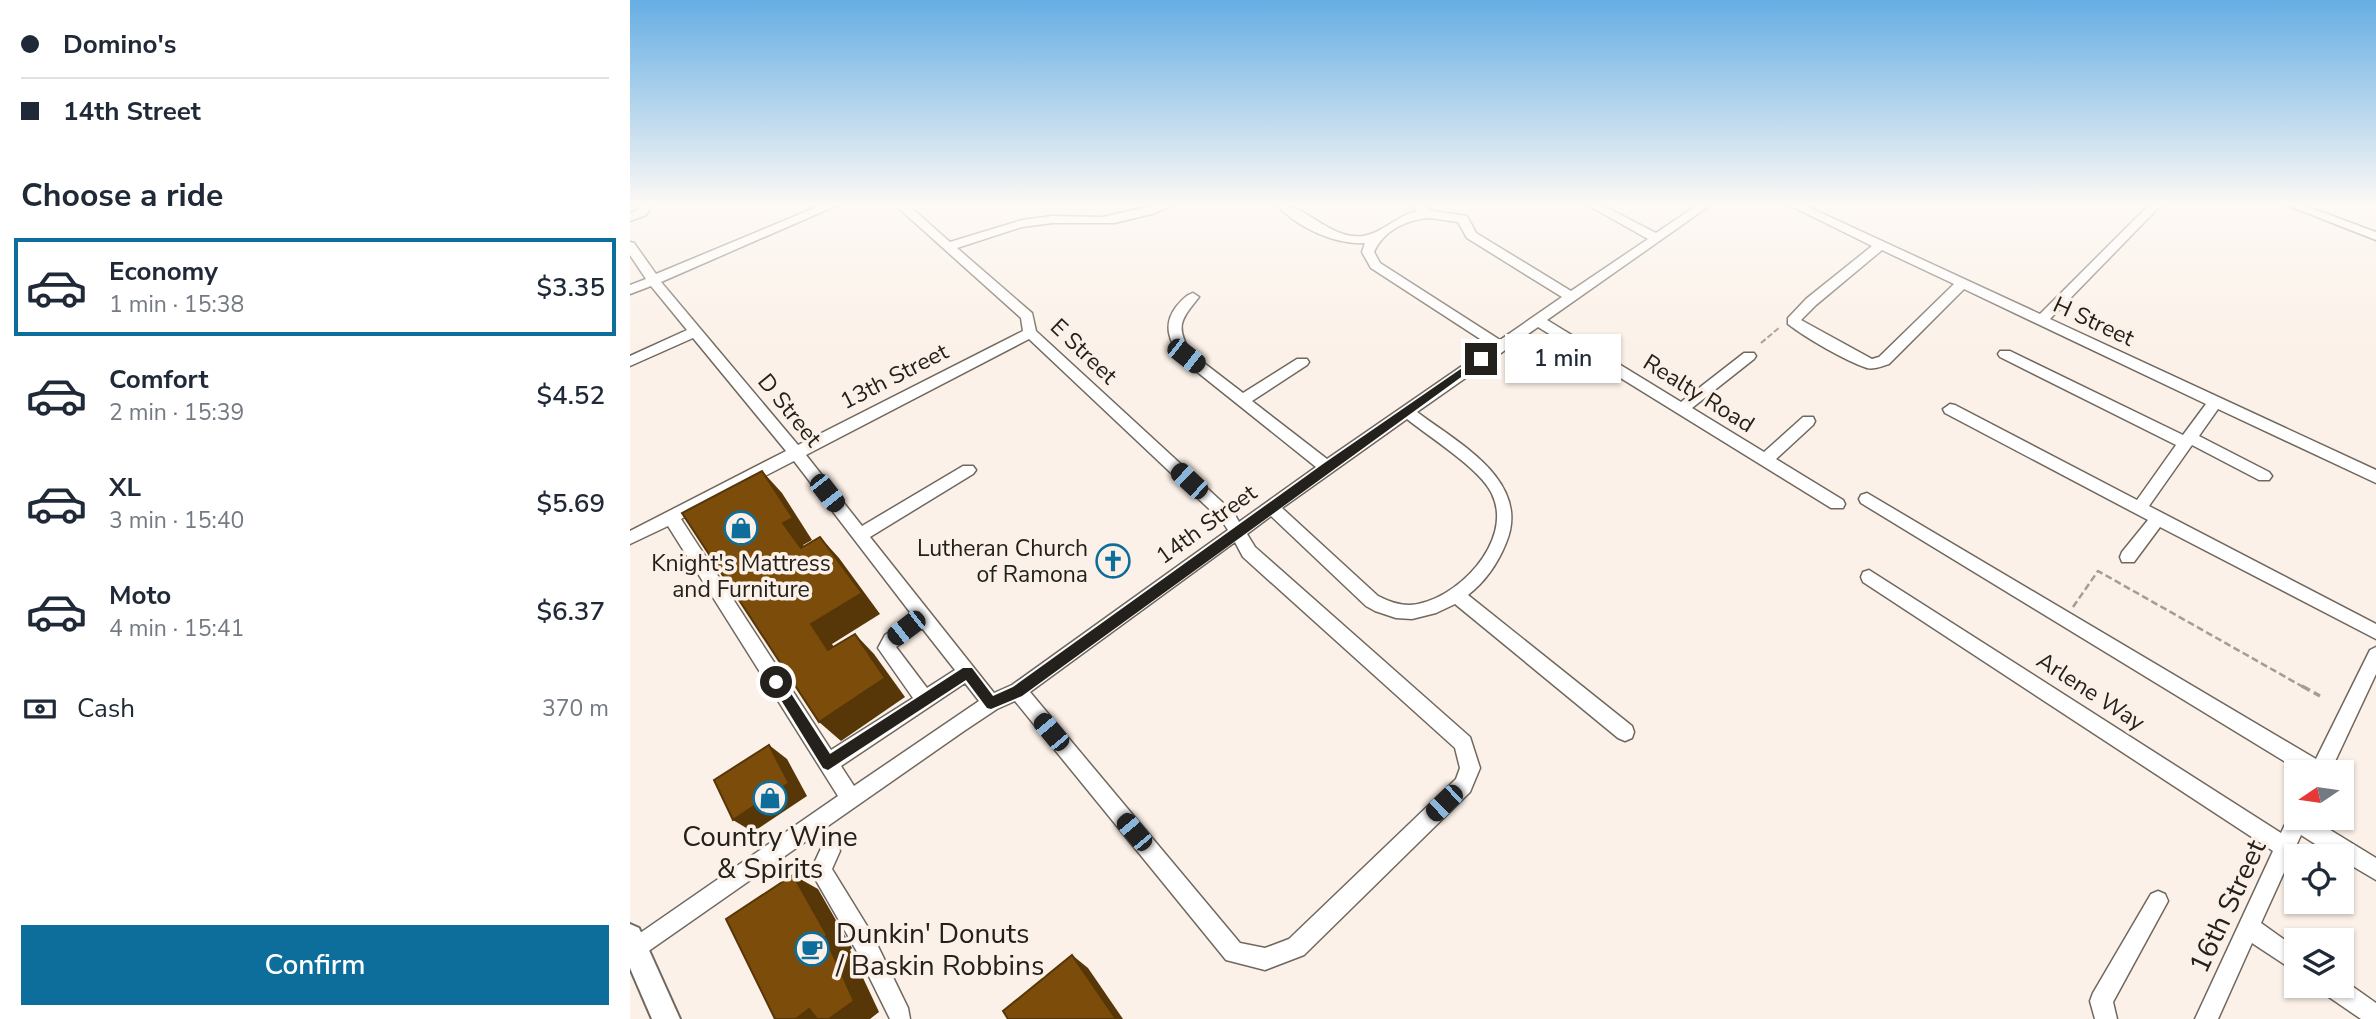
<!DOCTYPE html>
<html lang="en">
<head>
<meta charset="utf-8">
<style>
	:root { --surface:#fff; --page:#f2f2f3; --text:#1f2937; --muted:#747a83; --line:#e0e1e3; --accent:#0d6e9c }
	body { margin:0; font-family:"Nunito Sans",sans-serif; background:var(--page); color:var(--text); height:100vh; display:flex; flex-direction:column; font-size:26px; white-space:nowrap }
	* { box-sizing:border-box; margin:0 }
	p { font-size:23px; color:var(--muted) }
	.icon { flex:none; width:38px; height:38px; fill:none; stroke:currentColor; stroke-width:2; stroke-linecap:round; stroke-linejoin:round }
	.map { position:relative; flex:1; overflow:hidden }
	.details { display:flex; flex-direction:column; background:var(--surface); width:630px }
	.details>* { flex:none }
	.hud { display:grid; align-content:center; height:154px; padding:0 21px; background:var(--surface) }
	.needle { width:46px; rotate:257deg }
	.buttons { position:absolute; left:1654px; top:760px; display:grid; gap:14px }
	.buttons a { display:grid; place-items:center; width:70px; height:70px; border-radius:0px; background:var(--surface); box-shadow:0 2px 5px #0004; font-size:35px }
	.end { position:absolute; width:32px; height:32px; margin:-16px; border:9px solid #24211d; background:#fff; box-shadow:0 0 0 4px #fff }
	.from { border-radius:50% }
	.bubble { position:absolute; height:49px; border-radius:0px; background:var(--surface); box-shadow:0 2px 5px #0004; font-size:23px; font-weight:600; line-height:49px; text-align:center }
	.car { position:absolute; width:21px; height:42px; margin:-21px -10px; border-radius:9px; box-shadow:0 0 5px 2px #0007; background:linear-gradient(#222 24%,#8ab4d8 0 40%,#222 0 76%,#8ab4d8 0 86%,#222 0) }
	.hud b { display:flex; align-items:center; gap:24px; height:66px; font-size:26px }
	.hud b+b { border-top:2px solid var(--line) }
	.hud i { width:18px; height:18px; background:var(--text) }
	ul { padding:0; list-style:none }
	li { display:flex; align-items:center; gap:21px; height:98px; margin:0 14px 10px; padding:0 7px; border:4px solid transparent; border-radius:0px }
	li div { flex:1 }
	li b { display:block; font-size:26px }
	li em { font-style:normal; font-weight:600 }
	li.active { border-color:var(--accent) }
	li>.icon { width:63px; height:63px; stroke-width:1.5 }
	h2 { padding:0 21px; font-size:32px; line-height:84px }
	.pay { display:flex; align-items:center; gap:18px; height:77px; padding:0 21px; font-size:26px }
	.pay p { margin-inline-start:auto }
	.button { display:flex; gap:14px; margin-top:auto; padding:14px 21px }
	.button a { flex:1; height:80px; border-radius:0px; background:var(--accent); color:#fff; font-size:28px; font-weight:600; line-height:80px; text-align:center }
	main { display:flex; flex:1; min-height:0 }
	.map>svg:first-child { display:block }
</style>
</head>
<body>
<main>
<section class="details">
<div class="hud">
<b><i class="from"></i>Domino's</b>
<b><i></i>14th Street</b>
</div>
<h2>Choose a ride</h2>
<ul>
<li class="active"><svg class="icon" aria-label="car" viewBox="0 0 24 24"><path d="M5 17H2v-5l4-1 3-4h7l3 4 3 1v5h-3M9 17h6M6 11h13"/><circle cx="7" cy="17" r="2"/><circle cx="17" cy="17" r="2"/></svg><div><b>Economy</b><p>1 min · 15:38</p></div><em>$3.35</em></li>
<li><svg class="icon" aria-label="car" viewBox="0 0 24 24"><path d="M5 17H2v-5l4-1 3-4h7l3 4 3 1v5h-3M9 17h6M6 11h13"/><circle cx="7" cy="17" r="2"/><circle cx="17" cy="17" r="2"/></svg><div><b>Comfort</b><p>2 min · 15:39</p></div><em>$4.52</em></li>
<li><svg class="icon" aria-label="car" viewBox="0 0 24 24"><path d="M5 17H2v-5l4-1 3-4h7l3 4 3 1v5h-3M9 17h6M6 11h13"/><circle cx="7" cy="17" r="2"/><circle cx="17" cy="17" r="2"/></svg><div><b>XL</b><p>3 min · 15:40</p></div><em>$5.69</em></li>
<li><svg class="icon" aria-label="car" viewBox="0 0 24 24"><path d="M5 17H2v-5l4-1 3-4h7l3 4 3 1v5h-3M9 17h6M6 11h13"/><circle cx="7" cy="17" r="2"/><circle cx="17" cy="17" r="2"/></svg><div><b>Moto</b><p>4 min · 15:41</p></div><em>$6.37</em></li>
</ul>
<div class="pay"><svg class="icon" aria-label="cash" viewBox="0 0 24 24"><path d="M3 7h18v10H3z"/><circle cx="12" cy="12" r="2"/></svg>Cash<p>370 m</p></div>
<div class="button"><a>Confirm</a></div>
</section>
<div class="map">
<svg width="1746" height="1019" viewBox="0 0 1746 1019">
	<rect width="100%" height="100%" fill="#fbf1e8"/>
	<g fill="none" stroke-linecap="round" stroke-linejoin="round">
		<defs>
			<g id="minor">
				<polygon points="11,204 23,204 16,215 0,221 0,213 8,210"/>
				<path d="M194,204H210L31,282L168,445L393,331L391,318L264,204H277L320,242L392,220L422,216L473,217L529,204H545L522,214L484,223H422L392,227L327,248L402,313L406,331L604,513L609,522L686,467L551,359C540,341 532,326 546,307C551,301 556,295 563,293L569,297C552,319 544,325 561,353L613,393L667,359H677L679,362L677,365L622,401L697,459L861,346L741,268L732,252L735,243C705,245 666,227 646,204C677,204 699,240 733,236C753,233 767,215 788,211L778,204H792L803,211L837,216L846,233L941,291L1018,239L956,204H970L1026,233L1069,204H1082L917,320L1051,402L1114,353H1124L1126,356L1124,359L1062,408L1134,452L1173,417H1183L1185,421L1183,425L1146,459L1213,500L1215,504L1213,508H1201L908,327L787,412C828,443 902,481 876,543C868,563 855,582 838,595L1002,726L1004,732L1002,738L995,741L988,738L825,604L806,613L782,619L766,618L745,611L736,606L641,516L617,534L625,547L840,737L850,768L840,792L674,955L635,970L596,960L385,701L367,709L334,731L0,964V940L208,796L38,526L0,544V531L156,451L63,338L0,366V356L57,330L21,286L0,294V285L16,279L0,255V242L4,243L26,274ZM800,218L828,222L837,238L932,297L870,340L750,263L744,252C753,231 777,219 800,218ZM399,339L592,521L598,530L382,685L364,693L240,537L343,474L346,470L343,466H333L232,526L176,455ZM777,419C799,437 851,469 862,494C885,541 825,603 779,605C768,605 758,601 748,596L652,508ZM164,461L283,616L255,635L248,648L283,698L201,750L51,519ZM605,542L613,557L825,748L830,768L826,779L659,939L635,948L610,943L400,692ZM292,628L325,670L297,688L266,647ZM335,683L349,701L224,786L211,766Z"/>
				<path d="M1157,204H1172L1410,314L1520,204H1532L1420,319L1746,470V483L1588,409L1569,436L1639,472L1642,476L1639,480H1629L1562,445L1519,506L1746,624V639L1530,527L1504,562H1492L1490,557L1492,552L1518,520L1315,413L1313,409L1320,404L1325,405L1507,500L1546,445L1370,357L1368,354L1370,351H1380L1553,435L1576,404L1334,289L1259,364C1252,366 1244,370 1237,368C1216,361 1176,338 1158,324V318L1176,299L1242,246ZM1252,250L1324,284L1249,357L1242,359L1171,320L1186,305Z"/>
				<polygon points="1654,204 1670,204 1746,232 1746,240"/>
				<polygon points="1237,493 1686,759 1740,650 1746,647 1746,674 1700,772 1672,772 1231,503 1229,499 1231,495"/>
				<polygon points="1239,570 1651,833 1662,810 1666,809 1666,817 1679,817 1746,858 1746,880 1712,860 1712,856 1704,856 1671,835 1631,923 1666,948 1666,972 1622,943 1588,1019 1565,1019 1643,851 1233,582 1231,577 1233,572"/>
				<polygon points="200,841 207,844 210,851 202,869 242,934 278,1008 280,1019 260,1019 226,950 184,877 181,870 193,844"/>
				<polygon points="1528,891 1535,894 1538,901 1483,1002 1487,1019 1465,1019 1460,1001 1463,993 1521,894"/>
				<polygon points="1712,979 1746,1003 1746,1019 1731,1019 1693,993 1690,985 1712,985"/>
			</g>
			<polygon id="major" points="0,924 9,928 50,1019 22,1019 0,968"/>
		</defs>
		<use href="#minor" stroke="#70685f" stroke-width="3"/>
		<use href="#major" stroke="#70685f" stroke-width="4"/>
		<polyline stroke="#a49d96" stroke-width="2" stroke-dasharray="6 2.5" stroke-linecap="butt" points="1131,343 1150,327"/>
		<polyline stroke="#a49d96" stroke-width="2.5" stroke-dasharray="7 3.5" stroke-linecap="butt" points="1443,607 1468,571 1675,688"/>
		<polyline stroke="#a49d96" stroke-width="3.5" stroke-dasharray="9 4.5" stroke-linecap="butt" points="1672,686 1690,696"/>
		<use href="#minor" fill="#fff" fill-rule="evenodd"/>
		<use href="#major" fill="#fff" fill-rule="evenodd"/>
	</g>
	<g fill="#573607">
		<polygon points="132,471 152,493 182,540 173,545 191,569 171,548 153,523"/>
		<polygon points="190,537 209,558 250,614 202,644 219,670 198,650 181,624"/>
		<polygon points="225,634 244,654 275,697 211,741 189,722"/>
		<polygon points="139,745 157,759 177,796 123,832 103,820"/>
		<polygon points="163,875 188,889 222,948 220,950 249,1012 240,1019 166,1019 195,937"/>
		<polygon points="442,955 458,968 493,1019 486,1019"/>
	</g>
	<g fill="#7c4d0a" stroke="#573607" stroke-width="2">
		<polygon points="132,471 163,518 153,523 171,548 190,537 232,593 181,624 198,650 225,634 255,678 189,722 52,513"/>
		<polygon points="139,745 159,783 103,820 84,780"/>
		<polygon points="163,875 197,935 195,937 224,1001 199,1019 187,1019 179,1009 166,1019 145,1019 96,919"/>
		<polygon points="442,955 486,1019 378,1019 373,1011"/>
	</g>
	<linearGradient id="sky" x2="0" y2="1"><stop stop-color="#66aee4"/><stop offset="0.59" stop-color="#fdf9f5"/><stop offset="1" stop-color="#fdf9f5" stop-opacity="0"/></linearGradient>
	<rect width="1746" height="346" fill="url(#sky)"/>
	<polygon fill="#24211d" points="848,357 856,359 392,696 361,709 357,708 336,680 198,770 193,768 140,682 146,676 151,678 200,754 333,668 342,668 363,696 383,687 693,464"/>
	<defs>
		<symbol id="shop-ring" viewBox="-11 -11 22 22"><circle r="9.5" fill="#fbf1e8" stroke="#0d6e9c" stroke-width="1.5"/><path d="M-5-2.5h2.3a2.7 3.5 0 0 1 5.4 0H5L5.5 6h-11ZM-1.5-2.5h3a1.5 2.3 0 0 0-3 0Z" fill="#0d6e9c"/></symbol>
		<symbol id="church-ring" viewBox="-11 -11 22 22"><circle r="9.5" fill="#fbf1e8" stroke="#0d6e9c" stroke-width="1.5"/><path d="M-1.2-6h2.4v3.5h3.3v2.4h-3.3V6h-2.4V-.1h-3.3v-2.4h3.3Z" fill="#0d6e9c"/></symbol>
		<symbol id="cafe-ring" viewBox="-11 -11 22 22"><circle r="9.5" fill="#fbf1e8" stroke="#0d6e9c" stroke-width="1.5"/><path d="M-5.5-4.5H6V0H3Q3 3.5 0 3.5H-2.5Q-5.5 3.5-5.5 0ZM3-3.2v2h1.7v-2ZM-6 4.5H4V6H-6Z" fill="#0d6e9c"/></symbol>
	</defs>
	<g fill-rule="evenodd">
		<use href="#shop-ring" x="92" y="509" width="38" height="38"/>
		<use href="#church-ring" x="464" y="542" width="38" height="38"/>
		<use href="#shop-ring" x="121" y="779" width="38" height="38"/>
		<use href="#cafe-ring" x="163" y="930" width="38" height="38"/>
	</g>
	<g text-anchor="middle" stroke-width="7" stroke-linejoin="round" paint-order="stroke">
		<g font-size="23" fill="#24211d" stroke="#fbf1e8">
			<text transform="translate(1464 321) rotate(25)" y="8">H Street</text>
			<text transform="translate(454 351) rotate(44)" y="8">E Street</text>
			<text transform="translate(264 376) rotate(-27)" y="8">13th Street</text>
			<text transform="translate(1069 393) rotate(32)" y="8">Realty Road</text>
			<text transform="translate(160 410) rotate(51)" y="8">D Street</text>
			<text transform="translate(576 524) rotate(-36)" y="8">14th Street</text>
			<text transform="translate(1461 691) rotate(33)" y="8">Arlene Way</text>
		</g>
		<g font-size="23" fill="#24211d" stroke="#fbf1e8" text-anchor="end">
			<text x="458" y="556">Lutheran Church<tspan x="458" dy="26">of Ramona</tspan></text>
			<text x="111" y="571" text-anchor="middle">Knight's Mattress<tspan x="111" dy="26">and Furniture</tspan></text>
		</g>
		<g font-size="28" fill="#24211d" stroke="#fbf1e8">
			<text x="140" y="846">Country Wine<tspan x="140" dy="32">&amp; Spirits</tspan></text>
			<text x="206" y="943" text-anchor="start">Dunkin' Donuts<tspan x="206" dy="32">/ Baskin Robbins</tspan></text>
		</g>
		<g font-size="28" fill="#24211d" stroke="#fbf1e8">
			<text transform="translate(1597 906) rotate(-65)" y="10">16th Street</text>
		</g>
	</g>
</svg>
<div class="buttons">
<a><svg class="needle" viewBox="-14 -14 28 28"><path d="M0-13l5 13h-10z" fill="#e53935"/><path d="M0 13l5-13h-10z" fill="#747a83"/></svg></a>
<a><svg class="icon" aria-label="locate" viewBox="0 0 24 24"><circle cx="12" cy="12" r="6"/><path d="M12 2v4M12 18v4M2 12h4M18 12h4"/></svg></a>
<a><svg class="icon" aria-label="layers" viewBox="0 0 24 24"><path d="M12 4l9 5-9 5-9-5zM3 14l9 5 9-5"/></svg></a>
</div>
<i class="end from" style="left:146px;top:682px"></i>
<i class="end" style="left:851px;top:359px"></i>
<div class="bubble" style="left:875px;top:334px;width:116px">1 min</div>
<i class="car" style="left:556px;top:356px;rotate:128deg"></i>
<i class="car" style="left:559px;top:481px;rotate:313deg"></i>
<i class="car" style="left:197px;top:493px;rotate:142deg"></i>
<i class="car" style="left:276px;top:628px;rotate:232deg"></i>
<i class="car" style="left:421px;top:732px;rotate:320deg"></i>
<i class="car" style="left:814px;top:803px;rotate:226deg"></i>
<i class="car" style="left:504px;top:832px;rotate:320deg"></i>
</div>
</main>
</body>
</html>
